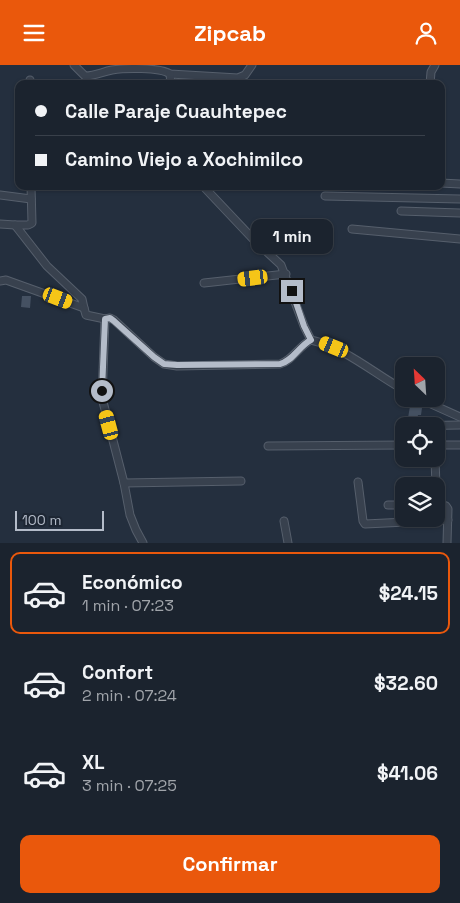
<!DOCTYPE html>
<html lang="es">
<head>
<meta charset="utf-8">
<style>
	:root { --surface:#1b232e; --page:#242b36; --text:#f1f3f6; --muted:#a0a4aa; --line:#39404a; --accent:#ea580c }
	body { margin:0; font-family:"Space Grotesk",sans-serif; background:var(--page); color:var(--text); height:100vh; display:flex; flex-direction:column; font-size:19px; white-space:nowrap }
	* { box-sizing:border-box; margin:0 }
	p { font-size:16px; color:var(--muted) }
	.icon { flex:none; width:28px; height:28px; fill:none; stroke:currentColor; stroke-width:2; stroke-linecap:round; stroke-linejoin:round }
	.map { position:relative; height:478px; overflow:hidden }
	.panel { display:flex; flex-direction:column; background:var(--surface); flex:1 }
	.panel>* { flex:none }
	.hud { position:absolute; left:15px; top:15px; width:430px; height:110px; border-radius:10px; box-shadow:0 1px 4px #0004,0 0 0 1px var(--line); display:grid; align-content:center; height:110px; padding:0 20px; background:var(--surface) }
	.needle { width:32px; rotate:335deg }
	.buttons { position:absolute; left:395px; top:292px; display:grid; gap:10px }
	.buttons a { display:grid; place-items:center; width:50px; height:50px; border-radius:10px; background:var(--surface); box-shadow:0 1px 4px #0004,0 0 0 1px var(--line); font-size:25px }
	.scale { position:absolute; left:15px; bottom:12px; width:89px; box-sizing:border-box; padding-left:5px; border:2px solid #b4bcc9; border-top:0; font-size:14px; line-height:18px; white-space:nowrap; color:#b4bcc9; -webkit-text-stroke:4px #1d2633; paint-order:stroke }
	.end { position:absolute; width:22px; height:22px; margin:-11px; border:6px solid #b4bcc9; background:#111; box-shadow:0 0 0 2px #111 }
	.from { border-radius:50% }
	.bubble { position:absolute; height:35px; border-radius:10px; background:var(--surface); box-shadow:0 1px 4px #0004,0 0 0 1px var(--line); font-size:16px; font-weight:800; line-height:35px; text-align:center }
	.car { position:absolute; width:15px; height:30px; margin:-15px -8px; border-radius:6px; box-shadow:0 0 4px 1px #0007; background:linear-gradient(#f5c518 24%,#345 0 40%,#f5c518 0 76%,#345 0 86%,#f5c518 0) }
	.hud b { display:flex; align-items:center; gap:18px; height:48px; font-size:19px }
	.hud b+b { border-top:1px solid var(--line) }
	.hud i { width:12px; height:12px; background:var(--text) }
	ul { padding:9px 0 0; list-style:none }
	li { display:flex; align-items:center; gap:15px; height:82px; margin:0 10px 8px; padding:0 10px; border:2px solid transparent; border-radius:10px }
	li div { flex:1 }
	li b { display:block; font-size:19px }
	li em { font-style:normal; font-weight:800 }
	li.current { border-color:var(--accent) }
	li>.icon { width:45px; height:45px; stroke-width:1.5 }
	.cta { display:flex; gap:10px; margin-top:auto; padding:10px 20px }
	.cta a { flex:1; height:58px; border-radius:10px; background:var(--accent); color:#fff; font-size:20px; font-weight:800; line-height:58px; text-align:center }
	header { display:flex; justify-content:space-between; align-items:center; height:65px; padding:0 20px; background:var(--accent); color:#fff; font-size:22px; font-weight:800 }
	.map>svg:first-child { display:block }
</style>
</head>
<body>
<header><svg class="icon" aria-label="menu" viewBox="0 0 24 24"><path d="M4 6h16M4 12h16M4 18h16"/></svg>Zipcab<svg class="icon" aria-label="person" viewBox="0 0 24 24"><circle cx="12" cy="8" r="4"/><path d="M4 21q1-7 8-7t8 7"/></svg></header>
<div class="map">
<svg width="460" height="478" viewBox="0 0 460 478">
	<rect width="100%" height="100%" fill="#242f3e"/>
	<g fill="#455162">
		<polygon points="22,231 31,231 30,243 21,242"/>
		<polygon points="410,341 422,343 421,350 418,350 417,355 408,353"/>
	</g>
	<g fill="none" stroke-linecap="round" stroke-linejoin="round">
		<defs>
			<g id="minor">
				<path d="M74,0L85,11C95,11 102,7 112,5C124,3 160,2 170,9L238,13L245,10L252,0"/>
				<polyline points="170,9 171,19"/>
				<polyline points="30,19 30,15"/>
				<polyline points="430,19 431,7 435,0"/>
				<polyline points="441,118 460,119"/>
				<path d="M203,121L253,174L281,200L304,261L311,275C346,283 373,308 404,325"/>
				<polyline points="0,130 31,134"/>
				<polyline points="325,131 460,134"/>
				<polyline points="401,146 460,148"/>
				<polyline points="0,159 15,160"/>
				<polyline points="352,164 460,174"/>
				<polyline points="0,216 6,215 84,243 82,234 47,201 15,160 28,160 32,158 31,121"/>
				<polyline points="204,218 286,209"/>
				<polyline points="84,243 86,250 105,254"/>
				<polyline points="420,334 460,352"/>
				<polyline points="402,361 460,360"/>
				<polyline points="436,380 460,380"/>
				<polyline points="268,381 404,380"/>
				<polyline points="435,394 436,421"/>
				<polyline points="358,417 363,456 365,459 448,455"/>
				<polyline points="124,418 241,416"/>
				<polyline points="436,422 437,439 446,441 448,444 447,478"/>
				<polyline points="388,440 404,440"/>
				<polyline points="284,456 288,478"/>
				<path d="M143,478L136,465L130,450L124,418L102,333L105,254L110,253L114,255L154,292L164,299L177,301L280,299C292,296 299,281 311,275"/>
			</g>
		</defs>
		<use href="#minor" stroke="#565f6c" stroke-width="9"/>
		<use href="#minor" stroke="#38414e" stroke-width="7"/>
	</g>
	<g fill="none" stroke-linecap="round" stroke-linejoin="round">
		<path stroke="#b4bcc9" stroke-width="6" d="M102,326L105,254L110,253L114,256L154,292L164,299L177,300L280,299C293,296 299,281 311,275L304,261L292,226"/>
	</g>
</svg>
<div class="buttons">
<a><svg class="needle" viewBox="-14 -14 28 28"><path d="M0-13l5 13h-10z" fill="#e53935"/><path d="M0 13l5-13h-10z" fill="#a0a4aa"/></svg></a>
<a><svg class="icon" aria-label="locate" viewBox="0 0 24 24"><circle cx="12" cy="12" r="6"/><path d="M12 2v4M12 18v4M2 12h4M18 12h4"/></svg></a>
<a><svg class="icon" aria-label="layers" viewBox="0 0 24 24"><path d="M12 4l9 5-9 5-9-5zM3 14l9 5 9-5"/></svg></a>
</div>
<div class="scale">100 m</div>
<i class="end from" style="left:102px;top:326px"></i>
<i class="end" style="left:292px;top:226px"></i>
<div class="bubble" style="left:251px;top:154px;width:82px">1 min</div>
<i class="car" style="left:253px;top:213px;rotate:263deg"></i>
<i class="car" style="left:58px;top:233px;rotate:111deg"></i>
<i class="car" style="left:334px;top:282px;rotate:292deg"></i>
<i class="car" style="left:109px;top:360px;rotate:345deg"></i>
<div class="hud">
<b><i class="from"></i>Calle Paraje Cuauhtepec</b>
<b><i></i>Camino Viejo a Xochimilco</b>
</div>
</div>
<section class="panel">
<ul>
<li class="current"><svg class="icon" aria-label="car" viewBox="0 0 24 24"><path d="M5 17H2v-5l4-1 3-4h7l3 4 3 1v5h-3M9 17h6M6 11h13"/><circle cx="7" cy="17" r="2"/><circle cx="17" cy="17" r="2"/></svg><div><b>Económico</b><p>1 min · 07:23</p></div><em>$24.15</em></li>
<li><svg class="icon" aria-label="car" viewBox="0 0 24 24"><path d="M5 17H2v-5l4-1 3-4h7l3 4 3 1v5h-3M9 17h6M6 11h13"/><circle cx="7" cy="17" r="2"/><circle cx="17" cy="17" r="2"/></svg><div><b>Confort</b><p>2 min · 07:24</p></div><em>$32.60</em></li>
<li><svg class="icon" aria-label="car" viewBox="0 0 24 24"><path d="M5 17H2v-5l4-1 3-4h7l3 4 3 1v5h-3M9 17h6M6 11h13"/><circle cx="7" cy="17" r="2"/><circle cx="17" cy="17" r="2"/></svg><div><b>XL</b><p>3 min · 07:25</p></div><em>$41.06</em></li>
</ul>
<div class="cta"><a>Confirmar</a></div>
</section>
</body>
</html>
